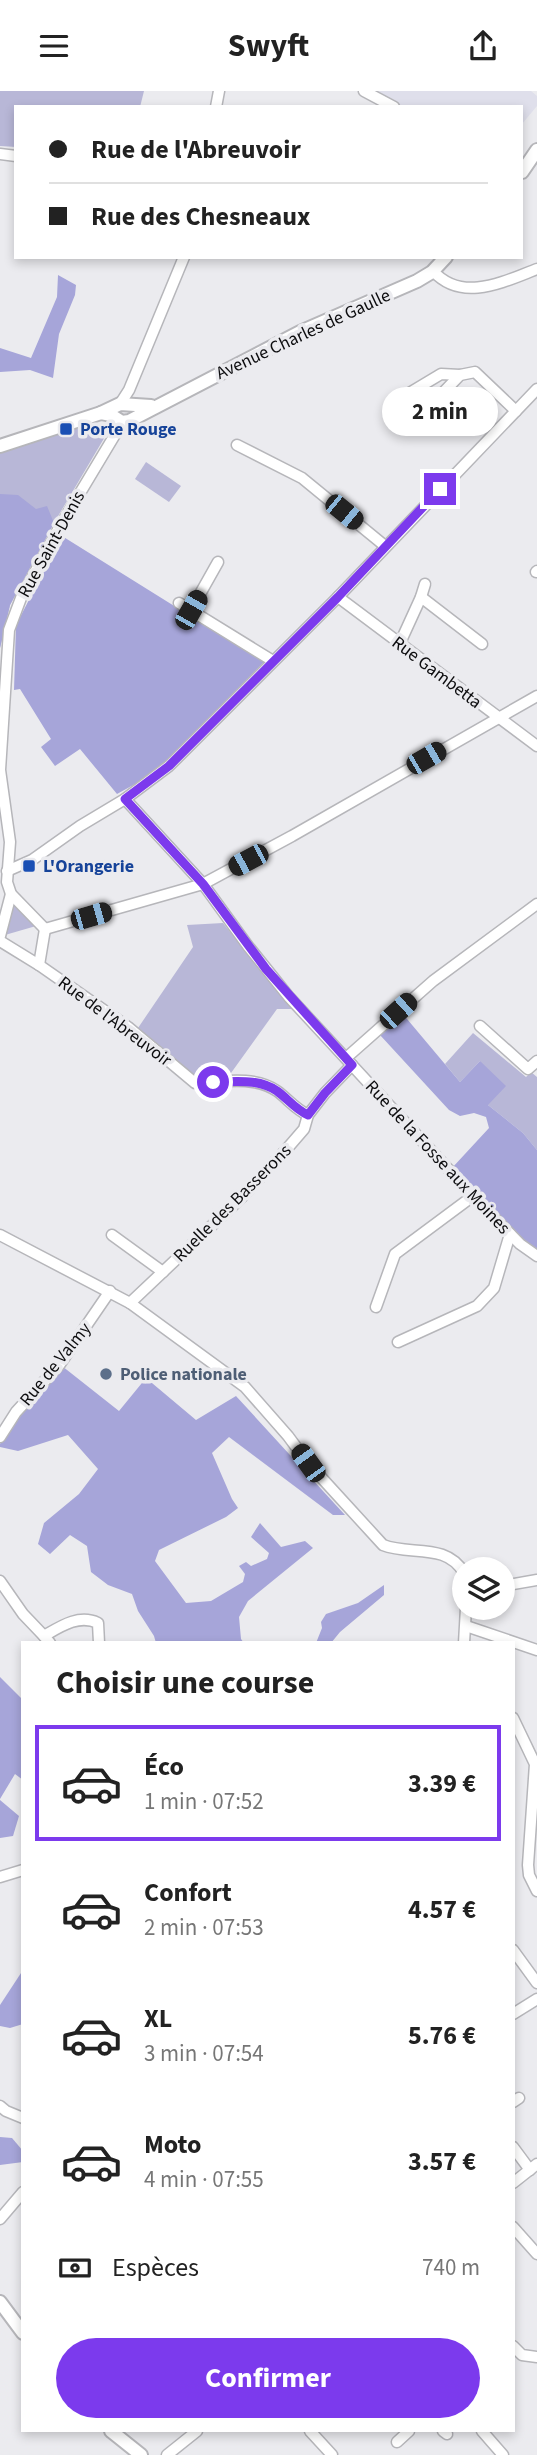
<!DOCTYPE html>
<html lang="fr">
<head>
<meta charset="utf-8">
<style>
	:root { --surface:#fff; --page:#f2f2f2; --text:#222; --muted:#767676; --line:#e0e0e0; --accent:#7c3aed }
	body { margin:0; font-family:"Source Sans 3",sans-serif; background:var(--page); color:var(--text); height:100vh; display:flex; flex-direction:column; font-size:26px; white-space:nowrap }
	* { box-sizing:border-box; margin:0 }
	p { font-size:23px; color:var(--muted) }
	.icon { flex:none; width:38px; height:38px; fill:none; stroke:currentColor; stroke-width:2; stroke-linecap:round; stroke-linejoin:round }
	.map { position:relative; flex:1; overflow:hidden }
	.panel { position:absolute; left:21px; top:1550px; width:494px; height:791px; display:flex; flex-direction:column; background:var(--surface); border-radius:0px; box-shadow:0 4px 10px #0003 }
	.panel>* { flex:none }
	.hud { position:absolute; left:14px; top:14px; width:509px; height:154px; border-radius:0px; box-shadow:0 4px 10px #0003; display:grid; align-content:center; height:154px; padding:0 35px; background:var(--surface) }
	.buttons { position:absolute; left:452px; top:1466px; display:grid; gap:14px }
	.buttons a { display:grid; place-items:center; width:63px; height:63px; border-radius:50%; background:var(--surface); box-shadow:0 4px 10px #0003; font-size:35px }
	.end { position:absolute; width:32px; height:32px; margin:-16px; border:9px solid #7c3aed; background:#fff; box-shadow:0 0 0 4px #fff }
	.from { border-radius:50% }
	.bubble { position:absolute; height:49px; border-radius:24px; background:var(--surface); box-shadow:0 4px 10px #0003; font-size:23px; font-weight:700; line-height:49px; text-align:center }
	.car { position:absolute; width:21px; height:42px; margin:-21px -10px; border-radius:9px; box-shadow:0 0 5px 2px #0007; background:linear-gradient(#222 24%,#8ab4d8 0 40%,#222 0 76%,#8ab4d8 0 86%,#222 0) }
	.hud b { display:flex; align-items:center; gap:24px; height:66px; font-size:26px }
	.hud b+b { border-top:2px solid var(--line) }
	.hud i { width:18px; height:18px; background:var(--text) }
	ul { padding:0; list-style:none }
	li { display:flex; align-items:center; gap:21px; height:116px; margin:0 14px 10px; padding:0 21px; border:4px solid transparent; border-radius:0px }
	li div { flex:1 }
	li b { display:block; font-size:26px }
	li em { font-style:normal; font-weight:700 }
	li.current { border-color:var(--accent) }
	li>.icon { width:63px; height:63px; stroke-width:1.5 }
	h2 { padding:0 35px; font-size:32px; line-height:84px }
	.pay { display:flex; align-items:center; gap:18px; height:77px; padding:0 35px; font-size:26px }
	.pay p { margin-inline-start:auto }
	.button { display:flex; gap:14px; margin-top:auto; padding:14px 35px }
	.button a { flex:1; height:80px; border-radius:42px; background:var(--accent); color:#fff; font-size:28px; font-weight:700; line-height:80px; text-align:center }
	header { display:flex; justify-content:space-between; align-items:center; height:91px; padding:0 35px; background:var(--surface); font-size:32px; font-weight:700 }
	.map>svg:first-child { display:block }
</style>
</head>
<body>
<header><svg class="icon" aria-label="menu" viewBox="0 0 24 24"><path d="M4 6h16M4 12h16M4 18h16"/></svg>Swyft<svg class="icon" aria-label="share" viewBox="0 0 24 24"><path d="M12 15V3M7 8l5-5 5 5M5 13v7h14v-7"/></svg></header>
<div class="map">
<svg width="537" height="2364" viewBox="0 0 537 2364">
	<rect width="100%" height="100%" fill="#ebebef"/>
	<polygon fill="#dfdfeb" points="371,0 531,0 537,5 537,15 522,33 522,16 401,16"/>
	<g fill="#b8b7d7">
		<polygon points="0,0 144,0 140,16 16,16 16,56 0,55"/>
		<polygon points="95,331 106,344 54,432 10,514 0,557 0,362"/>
		<polygon points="146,371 181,395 169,411 135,388"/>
		<polygon points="14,812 36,835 5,844"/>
		<polygon points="223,832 292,918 277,918 226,989 207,978 197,989 151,952 138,937 193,856 187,834"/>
		<polygon points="473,942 526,986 531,981 537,986 537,1059 523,1042 488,1014 480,970 460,991 445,973"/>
	</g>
	<g fill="#a6a5d9">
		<polygon points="58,184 76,194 75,204 59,243 53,287 30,279 0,281 0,257 31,267 57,206"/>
		<polygon points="0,403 18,404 36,418 47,415 54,432 10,514 0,557"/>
		<polygon points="62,445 264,571 164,673 146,687 117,703 80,658 55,675 41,656 51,648 20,598 14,599 16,534"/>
		<polygon points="402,922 460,991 480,970 506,995 488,1014 523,1042 537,1059 537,1158 523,1149 452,1077 489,1037 486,1026 474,1022 460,1025 449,1019 380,944"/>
		<polygon points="62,1275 119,1320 146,1287 196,1329 236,1305 345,1424 333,1424 229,1346 212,1362 232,1408 238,1417 226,1426 159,1459 155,1470 186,1512 211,1510 243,1491 245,1483 239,1475 246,1471 251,1475 267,1468 269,1462 251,1446 260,1432 281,1456 305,1450 313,1457 248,1510 239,1526 241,1548 244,1552 156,1552 154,1545 138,1520 132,1503 108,1494 91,1481 87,1455 70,1444 50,1463 38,1453 44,1432 79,1403 98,1378 68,1344 18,1360 0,1356 0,1353 16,1328"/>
		<polygon points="384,1494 384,1504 340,1541 331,1552 316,1552 322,1537 321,1531 326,1523 358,1512"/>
		<polygon points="0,1586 23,1609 23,1689 15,1683 0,1708"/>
		<polygon points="0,1709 19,1725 13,1745 0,1747"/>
		<polygon points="23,1879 23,1933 10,1937 0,1935 0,1914"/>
		<polygon points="0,2046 12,2047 23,2060 23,2071 0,2074"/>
	</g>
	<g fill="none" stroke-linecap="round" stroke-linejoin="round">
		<defs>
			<g id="minor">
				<polyline points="364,0 394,16"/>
				<polyline points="216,16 219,0"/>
				<polyline points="0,63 16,65"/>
				<path d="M433,180C462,212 503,191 537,178"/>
				<polyline points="401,307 441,283 460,284"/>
				<polyline points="120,313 129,299 184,166"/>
				<polyline points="397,328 406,336 411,335 460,284 475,281 516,320"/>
				<polyline points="237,354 302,387 385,455"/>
				<polyline points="536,481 537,480"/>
				<polyline points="338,506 537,655"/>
				<polyline points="421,506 482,553"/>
				<polyline points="179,512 273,570"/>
				<polyline points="191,519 218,471"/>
				<polyline points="400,552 421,506 425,493"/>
				<polyline points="125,708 203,793 248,855 289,906 473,1105 520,1153 537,1165"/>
				<polyline points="7,780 32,769 80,735 125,708 169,675 338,506 537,298"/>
				<polyline points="45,838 11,803 7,791 10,751 0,679 9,539 21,507 59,437 116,342 127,331"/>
				<polyline points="45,838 203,793 292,745 537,605"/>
				<polyline points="0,845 11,803"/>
				<path d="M0,850L39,874L128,936L195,992C221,991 254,984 277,1000C288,1008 295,1018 308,1024"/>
				<polyline points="39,874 45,838"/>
				<polyline points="480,935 528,978 537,970"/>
				<polyline points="346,967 433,890 537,813"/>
				<path d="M0,1144L130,1212L245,1296L288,1345L308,1372L383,1454C410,1465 446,1451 464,1482"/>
				<polyline points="112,1144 163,1181"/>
				<polyline points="130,1212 240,1108 285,1060 304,1038 308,1024 325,1002 352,974"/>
				<polyline points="376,1216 395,1163 473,1105"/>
				<polyline points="398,1251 477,1215 494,1197 510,1143"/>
				<polyline points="0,1346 16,1321 60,1273 110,1200"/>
				<polyline points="0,1490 23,1523 44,1545"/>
				<polyline points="502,1495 537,1489"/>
				<polyline points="466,1535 537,1559"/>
				<path d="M50,1552L44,1545C61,1535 79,1523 98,1532L99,1552"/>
				<polyline points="464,1552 466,1517"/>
				<polyline points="513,1627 535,1673 528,1774 529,1784 537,1800"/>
				<polyline points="0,1786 23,1779"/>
				<polyline points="513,1859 537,1892"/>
				<polyline points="513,1923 537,1908"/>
				<polyline points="513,2011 519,2007"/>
				<polyline points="0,2015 6,2020 23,2027"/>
				<polyline points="513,2056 530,2079"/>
				<polyline points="513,2092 537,2073"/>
				<polyline points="0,2128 23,2101"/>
				<polyline points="513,2136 537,2163"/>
				<polyline points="513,2255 522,2264 537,2266"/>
				<polyline points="310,2340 332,2364"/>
				<polyline points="443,2340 447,2343"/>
				<polyline points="482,2340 503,2364"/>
				<polyline points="397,2351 409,2340"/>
				<polyline points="167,2364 197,2340"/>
			</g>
			<g id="major">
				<polyline points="522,81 537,59"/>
				<polyline points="101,322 111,324 122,331 129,330 300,241 417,190 432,181 446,166"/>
				<polyline points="0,355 101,322 120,313 151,315"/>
				<polyline points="0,2211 23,2242"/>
				<polyline points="111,2340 141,2364"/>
			</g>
		</defs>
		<use href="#minor" stroke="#b6b6ba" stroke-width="13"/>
		<use href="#major" stroke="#b6b6ba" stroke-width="16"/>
		<use href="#minor" stroke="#fff" stroke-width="10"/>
		<use href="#major" stroke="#fff" stroke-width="12"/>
	</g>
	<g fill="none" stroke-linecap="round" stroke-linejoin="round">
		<path stroke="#7c3aed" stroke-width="9" d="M213,991C235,991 258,987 277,1000C288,1008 295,1018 308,1024L325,1002L352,974L266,878L203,793L125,708L169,675L338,506L440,398"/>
	</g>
	<g fill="#1a4fb4" stroke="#ebebef" stroke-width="2.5">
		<rect x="59" y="331" width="14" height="14" rx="3.5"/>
		<rect x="22" y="768" width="14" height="14" rx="3.5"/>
	</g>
	<circle fill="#5c6f8a" stroke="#ebebef" stroke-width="2.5" cx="106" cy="1283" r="7"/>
	<g text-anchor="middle" stroke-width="7" stroke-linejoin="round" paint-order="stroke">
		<g font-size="18" fill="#0d0d0f" stroke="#ebebef">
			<text transform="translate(303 243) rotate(-25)" y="6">Avenue Charles de Gaulle</text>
			<text transform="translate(51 453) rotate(-61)" y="6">Rue Saint-Denis</text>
			<text transform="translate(437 581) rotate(37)" y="6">Rue Gambetta</text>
			<text transform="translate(115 930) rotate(37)" y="6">Rue de l'Abreuvoir</text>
			<text transform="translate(438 1066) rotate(47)" y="6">Rue de la Fosse aux Moines</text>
			<text transform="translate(232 1112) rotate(-45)" y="6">Ruelle des Basserons</text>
			<text transform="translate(55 1273) rotate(-51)" y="6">Rue de Valmy</text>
		</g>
		<g font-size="18" font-weight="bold" fill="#164399" stroke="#ebebef" text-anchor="start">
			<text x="80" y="344">Porte Rouge</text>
			<text x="43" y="781">L'Orangerie</text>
		</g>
		<g font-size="18" font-weight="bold" fill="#4e5e75" stroke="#ebebef" text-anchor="start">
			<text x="120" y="1289">Police nationale</text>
		</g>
	</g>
</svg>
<div class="buttons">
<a><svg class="icon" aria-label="layers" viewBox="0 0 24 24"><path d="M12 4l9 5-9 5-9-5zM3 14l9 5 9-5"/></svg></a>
</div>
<i class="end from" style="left:213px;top:991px"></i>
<i class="end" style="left:440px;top:398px"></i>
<div class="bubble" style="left:382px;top:296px;width:116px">2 min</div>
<i class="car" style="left:344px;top:421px;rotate:129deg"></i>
<i class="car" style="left:191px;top:519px;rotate:30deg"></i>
<i class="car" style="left:426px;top:667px;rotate:60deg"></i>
<i class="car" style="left:248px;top:769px;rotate:242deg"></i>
<i class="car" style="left:91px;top:825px;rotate:74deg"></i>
<i class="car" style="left:398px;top:920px;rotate:48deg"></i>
<i class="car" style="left:308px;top:1372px;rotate:324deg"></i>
<div class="hud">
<b><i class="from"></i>Rue de l'Abreuvoir</b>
<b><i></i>Rue des Chesneaux</b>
</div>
<section class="panel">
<h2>Choisir une course</h2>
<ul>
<li class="current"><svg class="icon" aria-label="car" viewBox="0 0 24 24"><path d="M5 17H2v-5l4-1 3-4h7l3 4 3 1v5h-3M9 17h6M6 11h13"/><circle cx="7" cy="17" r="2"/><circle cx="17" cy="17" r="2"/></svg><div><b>Éco</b><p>1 min · 07:52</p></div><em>3.39 €</em></li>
<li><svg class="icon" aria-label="car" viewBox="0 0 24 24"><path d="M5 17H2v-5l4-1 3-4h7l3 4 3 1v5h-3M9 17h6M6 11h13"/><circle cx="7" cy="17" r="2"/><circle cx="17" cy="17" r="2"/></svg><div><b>Confort</b><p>2 min · 07:53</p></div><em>4.57 €</em></li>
<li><svg class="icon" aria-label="car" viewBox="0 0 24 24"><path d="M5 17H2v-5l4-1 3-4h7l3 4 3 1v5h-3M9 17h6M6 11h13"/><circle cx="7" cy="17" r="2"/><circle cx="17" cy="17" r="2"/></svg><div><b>XL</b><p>3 min · 07:54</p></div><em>5.76 €</em></li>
<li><svg class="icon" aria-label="car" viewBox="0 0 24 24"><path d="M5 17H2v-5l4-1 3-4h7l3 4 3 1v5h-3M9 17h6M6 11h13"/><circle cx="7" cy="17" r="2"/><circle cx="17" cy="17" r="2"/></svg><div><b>Moto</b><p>4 min · 07:55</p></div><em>3.57 €</em></li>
</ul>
<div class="pay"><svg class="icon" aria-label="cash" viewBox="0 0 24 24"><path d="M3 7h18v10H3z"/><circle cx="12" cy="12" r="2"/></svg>Espèces<p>740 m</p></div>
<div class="button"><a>Confirmer</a></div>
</section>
</div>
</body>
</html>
